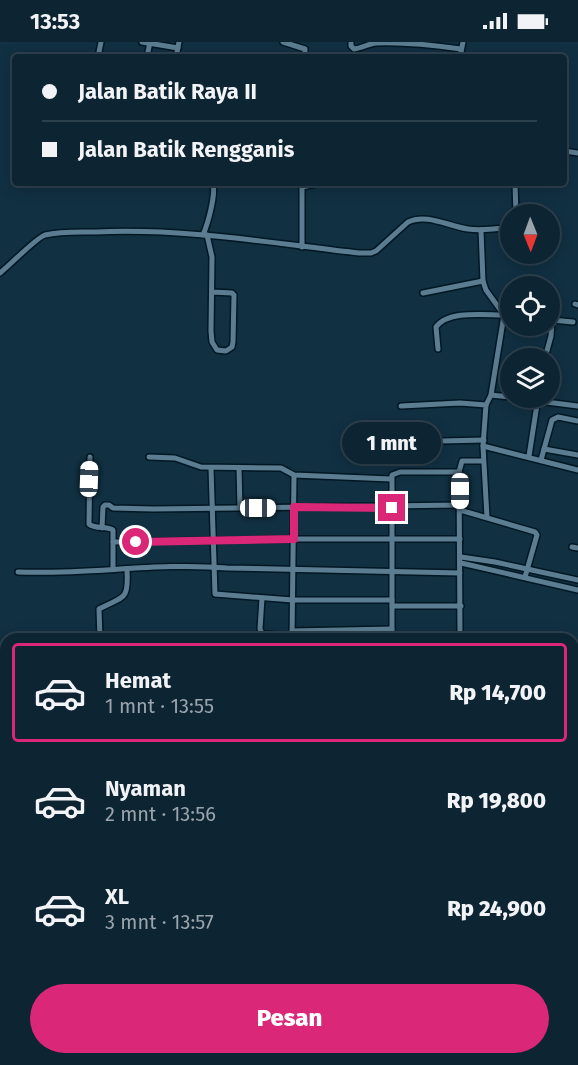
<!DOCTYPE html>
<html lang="id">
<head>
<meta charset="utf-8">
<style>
	:root { --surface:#0d2432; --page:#1b303e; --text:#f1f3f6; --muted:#9aa4ac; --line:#2d414d; --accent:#db2777 }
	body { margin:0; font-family:"Fira Sans",sans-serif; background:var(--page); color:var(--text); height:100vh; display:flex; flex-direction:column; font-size:22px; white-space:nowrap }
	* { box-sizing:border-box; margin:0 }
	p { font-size:20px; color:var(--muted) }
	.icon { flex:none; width:33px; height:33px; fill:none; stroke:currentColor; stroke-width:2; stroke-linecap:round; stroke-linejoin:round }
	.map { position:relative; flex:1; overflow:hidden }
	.drawer { position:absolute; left:0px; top:591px; width:579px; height:432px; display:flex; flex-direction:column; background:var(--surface); border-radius:18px 18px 0 0; box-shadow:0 3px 15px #0003,0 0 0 2px var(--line) }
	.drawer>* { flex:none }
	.guide { position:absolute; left:12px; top:12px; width:555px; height:132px; border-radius:6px; box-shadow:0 3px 15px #0003,0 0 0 2px var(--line); display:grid; align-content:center; height:132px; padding:0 30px; background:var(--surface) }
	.needle { width:39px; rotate:179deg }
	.controls { position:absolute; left:500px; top:162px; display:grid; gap:12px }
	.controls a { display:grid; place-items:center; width:60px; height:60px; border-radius:50%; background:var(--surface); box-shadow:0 3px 15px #0003,0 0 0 2px var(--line); font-size:30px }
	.end { position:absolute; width:27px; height:27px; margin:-14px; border:8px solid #db2777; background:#fff; box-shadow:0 0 0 3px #fff }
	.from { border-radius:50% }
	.bubble { position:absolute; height:42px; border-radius:21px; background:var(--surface); box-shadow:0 3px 15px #0003,0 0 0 2px var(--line); font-size:20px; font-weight:800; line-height:42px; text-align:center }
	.car { position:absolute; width:18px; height:36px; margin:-18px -9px; border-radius:8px; box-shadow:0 0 4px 2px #0007; background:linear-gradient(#fff 24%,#345 0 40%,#fff 0 76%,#345 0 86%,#fff 0) }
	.guide b { display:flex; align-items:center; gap:21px; height:57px; font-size:22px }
	.guide b+b { border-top:2px solid var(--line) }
	.guide i { width:15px; height:15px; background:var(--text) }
	ul { padding:10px 0 0; list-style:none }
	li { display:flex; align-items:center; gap:18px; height:99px; margin:0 12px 9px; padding:0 18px; border:3px solid transparent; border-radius:6px }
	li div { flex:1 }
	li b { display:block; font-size:22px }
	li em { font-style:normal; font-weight:800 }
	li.selected { border-color:var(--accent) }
	li>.icon { width:54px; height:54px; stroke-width:1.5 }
	.action { display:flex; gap:12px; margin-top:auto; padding:12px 30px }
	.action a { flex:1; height:69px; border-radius:36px; background:var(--accent); color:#fff; font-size:24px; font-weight:800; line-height:69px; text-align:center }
	.status { display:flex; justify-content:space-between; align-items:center; height:42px; padding:0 30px; background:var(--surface); direction:ltr }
	.status svg { height:16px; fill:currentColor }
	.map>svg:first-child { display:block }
</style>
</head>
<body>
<div class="status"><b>13:53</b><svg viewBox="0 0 49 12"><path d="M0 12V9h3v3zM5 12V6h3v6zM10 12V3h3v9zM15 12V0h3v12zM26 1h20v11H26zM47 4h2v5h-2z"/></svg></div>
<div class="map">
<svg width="578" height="1023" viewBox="0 0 578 1023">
	<rect width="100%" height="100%" fill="#113042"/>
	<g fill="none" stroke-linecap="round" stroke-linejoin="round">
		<defs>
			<g id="street">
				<polyline points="142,0 178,6"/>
				<polyline points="283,0 305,7 305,15"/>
				<path d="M351,0V4L354,7C362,6 368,2 376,1C404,0 433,3 461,7"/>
				<polyline points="463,0 461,10 465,15"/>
				<polyline points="98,15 101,0"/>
				<polyline points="147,15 150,0"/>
				<polyline points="176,15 179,0"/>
				<polyline points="564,109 578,111"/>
				<polyline points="515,141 516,172"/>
				<polyline points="302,145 321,141"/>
				<polyline points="481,188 483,239 486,248 504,273"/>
				<path d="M203,193C208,181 216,153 213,141"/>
				<polyline points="207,193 212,215 211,289 212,300 217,308 226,309 232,305 233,300 234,253 232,251 212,250"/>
				<polyline points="302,205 302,141"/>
				<path d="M0,231C10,223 36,196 45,193C61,189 80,190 96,190C184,186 272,201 359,211H371L376,209L408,180C426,171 448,184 468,187C482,189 496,187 510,185"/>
				<polyline points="423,251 483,239"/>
				<polyline points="575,262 578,263"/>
				<polyline points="552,278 573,280"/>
				<path d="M438,307L436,285C448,268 485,273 504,273"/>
				<polyline points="545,316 551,294 552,278 549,278"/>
				<polyline points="491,353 510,355"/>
				<polyline points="516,356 538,358"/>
				<polyline points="538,359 578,364"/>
				<polyline points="486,363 491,353 504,273 510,273"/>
				<polyline points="401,364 460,361 486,363 483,404 578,428"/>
				<polyline points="399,400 484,398"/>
				<polyline points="483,404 487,475"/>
				<polyline points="544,407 578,413"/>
				<polyline points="529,414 538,356"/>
				<path d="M90,415L89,482C96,488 106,483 113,488V527"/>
				<polyline points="149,415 175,416 201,425 281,426 294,433 391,437"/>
				<polyline points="541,418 552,378 558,375 578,379"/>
				<polyline points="211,426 215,552 293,558 392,558"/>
				<polyline points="239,426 240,466"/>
				<polyline points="460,468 535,490 537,493 525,535"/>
				<polyline points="102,486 103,465 105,463 109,463 113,466 153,467 460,463"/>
				<polyline points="113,500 294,497 460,497"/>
				<polyline points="572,505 578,506"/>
				<polyline points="461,515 495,520 578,538"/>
				<polyline points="461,521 578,548"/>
				<path d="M18,530C88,533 158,520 227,526L460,531"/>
				<polyline points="262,556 260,587 262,592 292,594"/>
				<polyline points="392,564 461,564"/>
				<polyline points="292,589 392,587"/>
				<polyline points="392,594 461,594"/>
				<path d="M100,597L99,567C123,554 129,560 127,527"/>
				<polyline points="292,597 294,433"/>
				<polyline points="392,597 392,433 400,430 459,430"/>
				<polyline points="460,597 459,430 462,419 483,419"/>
				<polyline points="0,641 6,641"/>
				<polyline points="0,842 6,839"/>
				<polyline points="573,843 578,843"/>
				<polyline points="573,856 578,856"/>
				<polyline points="5,943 3,894 6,893"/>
			</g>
			<g id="primary">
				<polyline points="573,733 578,719"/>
				<polyline points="0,735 6,741"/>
				<polyline points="0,746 6,753"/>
				<polyline points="212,1017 218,1023"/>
				<polyline points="222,1017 227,1023"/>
				<polyline points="474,1023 476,1017"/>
			</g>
		</defs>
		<use href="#street" stroke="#021724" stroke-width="8"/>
		<use href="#primary" stroke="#021724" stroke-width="11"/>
		<use href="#street" stroke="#5c7d91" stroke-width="5"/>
		<use href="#primary" stroke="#55a4d1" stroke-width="8"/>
	</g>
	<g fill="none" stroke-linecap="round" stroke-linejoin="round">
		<polyline stroke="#db2777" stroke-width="8" points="136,500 294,497 294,465 392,466"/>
	</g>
</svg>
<div class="controls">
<a><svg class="needle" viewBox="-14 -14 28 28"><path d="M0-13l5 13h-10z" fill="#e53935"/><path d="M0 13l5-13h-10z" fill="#9aa4ac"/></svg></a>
<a><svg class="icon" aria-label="locate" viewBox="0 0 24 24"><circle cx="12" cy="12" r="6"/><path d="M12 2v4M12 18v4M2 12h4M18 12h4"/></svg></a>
<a><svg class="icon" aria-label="layers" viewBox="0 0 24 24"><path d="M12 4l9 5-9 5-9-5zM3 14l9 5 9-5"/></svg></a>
</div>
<i class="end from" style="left:136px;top:500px"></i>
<i class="end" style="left:392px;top:466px"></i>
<div class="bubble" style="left:342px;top:380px;width:99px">1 mnt</div>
<i class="car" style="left:89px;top:437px;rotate:2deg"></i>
<i class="car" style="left:460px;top:449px;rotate:180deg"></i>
<i class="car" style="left:258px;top:466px;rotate:90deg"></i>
<div class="guide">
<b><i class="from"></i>Jalan Batik Raya II</b>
<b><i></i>Jalan Batik Rengganis</b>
</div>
<section class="drawer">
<ul>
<li class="selected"><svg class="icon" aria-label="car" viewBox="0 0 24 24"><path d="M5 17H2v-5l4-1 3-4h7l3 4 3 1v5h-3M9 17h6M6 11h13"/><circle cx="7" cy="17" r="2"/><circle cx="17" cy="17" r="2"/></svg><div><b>Hemat</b><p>1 mnt · 13:55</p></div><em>Rp 14,700</em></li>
<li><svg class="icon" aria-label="car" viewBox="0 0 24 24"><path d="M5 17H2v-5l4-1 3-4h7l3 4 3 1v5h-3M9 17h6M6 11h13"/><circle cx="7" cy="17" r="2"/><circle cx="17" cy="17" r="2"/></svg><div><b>Nyaman</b><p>2 mnt · 13:56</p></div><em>Rp 19,800</em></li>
<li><svg class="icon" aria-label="car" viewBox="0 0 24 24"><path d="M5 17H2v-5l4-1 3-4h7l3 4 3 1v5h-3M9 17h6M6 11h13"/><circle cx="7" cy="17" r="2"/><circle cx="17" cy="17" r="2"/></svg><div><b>XL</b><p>3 mnt · 13:57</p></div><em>Rp 24,900</em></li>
</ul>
<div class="action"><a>Pesan</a></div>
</section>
</div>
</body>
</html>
